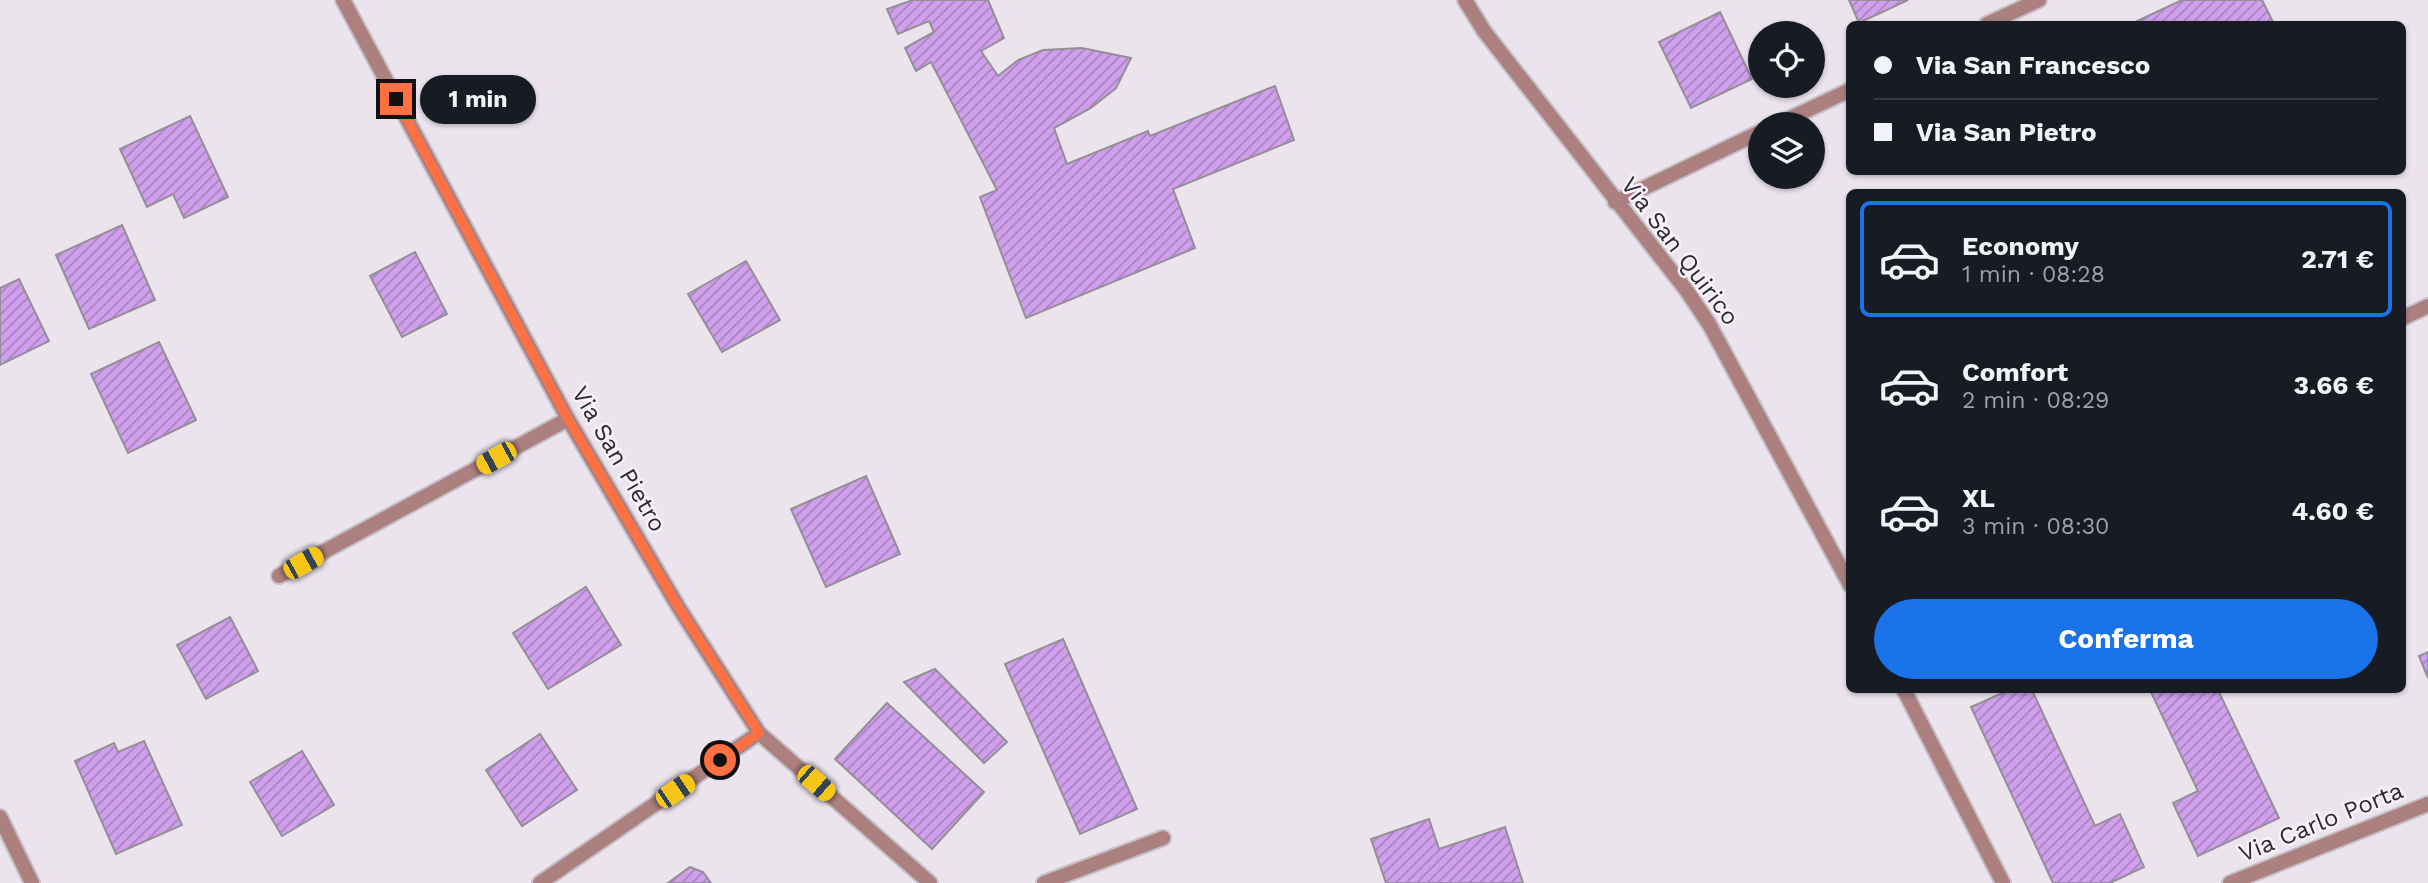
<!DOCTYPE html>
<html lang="it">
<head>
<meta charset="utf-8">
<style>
	:root { --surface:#171b24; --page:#20242c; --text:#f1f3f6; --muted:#9ea1a6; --line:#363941; --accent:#1a73e8 }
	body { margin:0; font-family:"Work Sans",sans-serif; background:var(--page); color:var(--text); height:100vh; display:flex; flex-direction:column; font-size:26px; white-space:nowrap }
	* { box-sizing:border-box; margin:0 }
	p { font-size:23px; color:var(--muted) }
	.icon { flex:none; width:38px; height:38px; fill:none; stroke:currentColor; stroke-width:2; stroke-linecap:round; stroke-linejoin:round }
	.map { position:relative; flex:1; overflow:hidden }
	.panel { position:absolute; left:1846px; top:189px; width:560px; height:504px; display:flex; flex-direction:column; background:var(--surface); border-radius:10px; box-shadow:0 2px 5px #0004 }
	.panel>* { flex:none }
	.banner { position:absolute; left:1846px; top:21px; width:560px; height:154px; border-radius:10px; box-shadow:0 2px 5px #0004; display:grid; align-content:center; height:154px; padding:0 28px; background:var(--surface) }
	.buttons { position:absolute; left:1748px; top:21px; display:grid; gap:14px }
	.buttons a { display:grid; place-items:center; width:77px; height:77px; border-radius:50%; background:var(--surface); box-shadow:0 2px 5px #0004; font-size:35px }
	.end { position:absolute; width:32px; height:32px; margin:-16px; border:9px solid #ff7043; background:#111; box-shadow:0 0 0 4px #111 }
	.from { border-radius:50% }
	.bubble { position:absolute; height:49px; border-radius:24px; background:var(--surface); box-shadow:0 2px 5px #0004; font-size:23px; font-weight:700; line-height:49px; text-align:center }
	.car { position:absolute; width:21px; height:42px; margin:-21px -10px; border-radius:9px; box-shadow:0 0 5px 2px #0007; background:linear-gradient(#f5c518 24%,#345 0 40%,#f5c518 0 76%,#345 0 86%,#f5c518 0) }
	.banner b { display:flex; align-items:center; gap:24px; height:66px; font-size:26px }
	.banner b+b { border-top:2px solid var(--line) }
	.banner i { width:18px; height:18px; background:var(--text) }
	ul { padding:12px 0 0; list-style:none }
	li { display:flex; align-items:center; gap:21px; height:116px; margin:0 14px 10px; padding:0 14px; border:4px solid transparent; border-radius:10px }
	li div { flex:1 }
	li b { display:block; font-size:26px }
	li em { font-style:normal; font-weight:700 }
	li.selected { border-color:var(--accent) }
	li>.icon { width:63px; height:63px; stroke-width:1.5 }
	.primary-button { display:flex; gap:14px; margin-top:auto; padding:14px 28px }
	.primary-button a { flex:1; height:80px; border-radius:42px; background:var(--accent); color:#fff; font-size:28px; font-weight:700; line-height:80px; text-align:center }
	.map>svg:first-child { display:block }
</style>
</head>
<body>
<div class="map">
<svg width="2428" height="883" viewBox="0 0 2428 883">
	<defs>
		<pattern id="building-hatch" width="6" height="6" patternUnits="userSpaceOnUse" patternTransform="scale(1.75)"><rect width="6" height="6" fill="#d0a0ec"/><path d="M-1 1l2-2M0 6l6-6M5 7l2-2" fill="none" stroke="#a983c0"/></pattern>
	</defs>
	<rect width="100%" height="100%" fill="#ebe4ed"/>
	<g fill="url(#building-hatch)" stroke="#948f97" stroke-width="2">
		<polygon points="913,0 988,0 1004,38 981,51 998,76 1018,60 1043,50 1082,48 1131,58 1116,88 1091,108 1054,128 1067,164 1148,131 1150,136 1275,86 1294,140 1173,189 1195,248 1026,318 980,197 997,190 931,62 916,71 905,48 934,32 929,21 898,34 887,9"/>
		<polygon points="1849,0 1908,0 1859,23"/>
		<polygon points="2182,0 2262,0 2274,24 2131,24"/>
		<polygon points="1720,12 1752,79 1691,108 1659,42"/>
		<polygon points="190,116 228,197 184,218 173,194 147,207 120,149"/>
		<polygon points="122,225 155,300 89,329 56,255"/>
		<polygon points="415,252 447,314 402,337 370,276"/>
		<polygon points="746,261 780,320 722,352 688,294"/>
		<polygon points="19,279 49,341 0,365 0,288"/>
		<polygon points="159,342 196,420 128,453 91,374"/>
		<polygon points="866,476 900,554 826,587 791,509"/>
		<polygon points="586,587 621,645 548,689 513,633"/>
		<polygon points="230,617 258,671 206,699 177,645"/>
		<polygon points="1063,639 1137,809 1080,834 1005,664"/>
		<polygon points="2428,652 2428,678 2419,656"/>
		<polygon points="935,669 1007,742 984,763 904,682"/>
		<polygon points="2009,690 2032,690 2095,826 2120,814 2144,867 2110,883 2053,883 1971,707"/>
		<polygon points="2150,690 2218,690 2279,818 2198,856 2173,803 2198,791"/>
		<polygon points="887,703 984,792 932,849 835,759"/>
		<polygon points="540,734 577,790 522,826 486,770"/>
		<polygon points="144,741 182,825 116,854 75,761 114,743 118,752"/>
		<polygon points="302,751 334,805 282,836 250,782"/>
		<polygon points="1429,819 1439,849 1505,827 1523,883 1386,883 1371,839"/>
		<polygon points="690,867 703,872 711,883 668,883"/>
	</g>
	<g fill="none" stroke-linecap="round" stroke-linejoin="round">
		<defs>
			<polyline id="lane" points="1044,883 1163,838"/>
			<g id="street">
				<polyline points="343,0 568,419 679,608 759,733 930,883"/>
				<polyline points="1465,0 1484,31 1687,291 1709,324 1850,585"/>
				<polyline points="1987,24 2039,0"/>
				<polyline points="1778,124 1850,90"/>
				<polyline points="1615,202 1760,132"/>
				<polyline points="2403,318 2428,306"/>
				<polyline points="279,576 568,419"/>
				<polyline points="1904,690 2003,883"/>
				<polyline points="0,817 32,883"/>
				<polyline points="540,883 759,733"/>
				<polyline points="2230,883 2428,804"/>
			</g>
		</defs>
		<use href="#lane" stroke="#c5bfc7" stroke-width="18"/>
		<use href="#street" stroke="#c5bfc7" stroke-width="18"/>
		<use href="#lane" stroke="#ab807f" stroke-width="14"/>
		<use href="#street" stroke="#ab807f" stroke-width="14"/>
	</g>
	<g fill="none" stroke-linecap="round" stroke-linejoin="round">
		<polyline stroke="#ff7043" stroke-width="9" points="396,99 568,419 679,608 759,733 720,760"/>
	</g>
	<g text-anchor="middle" stroke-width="5" stroke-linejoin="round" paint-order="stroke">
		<g font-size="24" fill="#2c2a2d" stroke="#f8f1fa">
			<text transform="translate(1680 251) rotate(53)" y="8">Via San Quirico</text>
			<text transform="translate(619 459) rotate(60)" y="8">Via San Pietro</text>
			<text transform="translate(2321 822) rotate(-22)" y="8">Via Carlo Porta</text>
		</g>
	</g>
</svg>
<div class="buttons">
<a><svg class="icon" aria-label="locate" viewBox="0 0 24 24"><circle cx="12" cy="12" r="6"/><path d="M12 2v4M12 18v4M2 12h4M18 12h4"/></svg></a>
<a><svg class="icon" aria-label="layers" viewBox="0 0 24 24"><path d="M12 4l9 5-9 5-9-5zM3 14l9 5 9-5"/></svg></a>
</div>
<i class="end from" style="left:720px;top:760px"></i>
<i class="end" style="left:396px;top:99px"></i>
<div class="bubble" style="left:420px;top:75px;width:116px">1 min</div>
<i class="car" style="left:496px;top:458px;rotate:241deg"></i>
<i class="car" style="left:303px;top:563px;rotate:61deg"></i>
<i class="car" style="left:816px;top:783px;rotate:131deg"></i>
<i class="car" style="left:675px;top:791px;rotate:56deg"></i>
<div class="banner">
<b><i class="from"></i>Via San Francesco</b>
<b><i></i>Via San Pietro</b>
</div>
<section class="panel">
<ul>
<li class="selected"><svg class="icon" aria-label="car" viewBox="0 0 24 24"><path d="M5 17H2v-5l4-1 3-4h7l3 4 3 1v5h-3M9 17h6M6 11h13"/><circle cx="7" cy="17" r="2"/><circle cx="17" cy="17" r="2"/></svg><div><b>Economy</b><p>1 min · 08:28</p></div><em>2.71 €</em></li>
<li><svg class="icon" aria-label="car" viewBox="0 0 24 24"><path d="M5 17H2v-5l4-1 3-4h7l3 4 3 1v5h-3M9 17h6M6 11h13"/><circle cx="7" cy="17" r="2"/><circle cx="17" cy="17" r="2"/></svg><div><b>Comfort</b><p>2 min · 08:29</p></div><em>3.66 €</em></li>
<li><svg class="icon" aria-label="car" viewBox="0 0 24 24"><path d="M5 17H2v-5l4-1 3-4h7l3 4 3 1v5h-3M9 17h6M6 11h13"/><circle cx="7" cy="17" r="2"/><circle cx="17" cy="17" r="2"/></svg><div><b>XL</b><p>3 min · 08:30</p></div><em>4.60 €</em></li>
</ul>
<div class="primary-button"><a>Conferma</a></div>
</section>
</div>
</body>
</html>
